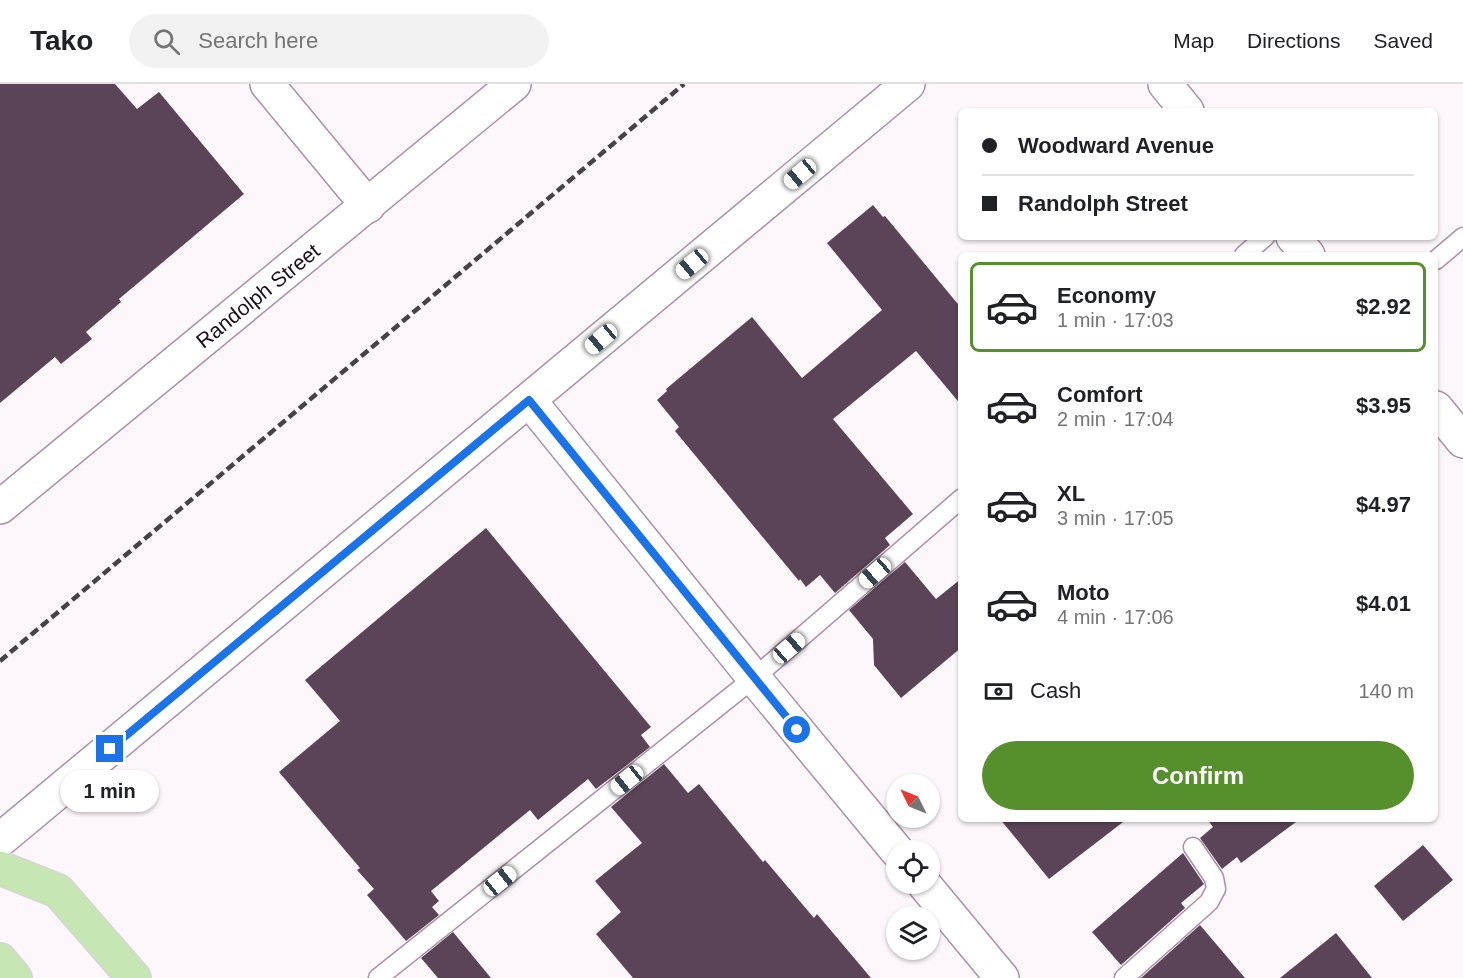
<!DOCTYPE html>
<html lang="en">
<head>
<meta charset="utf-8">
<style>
	:root { --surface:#fff; --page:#f2f2f2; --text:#202124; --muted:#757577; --line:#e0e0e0; --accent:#56902d }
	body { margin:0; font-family:Helvetica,sans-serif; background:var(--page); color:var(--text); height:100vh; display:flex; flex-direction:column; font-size:22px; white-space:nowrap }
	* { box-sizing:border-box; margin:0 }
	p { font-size:20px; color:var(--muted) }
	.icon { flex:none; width:33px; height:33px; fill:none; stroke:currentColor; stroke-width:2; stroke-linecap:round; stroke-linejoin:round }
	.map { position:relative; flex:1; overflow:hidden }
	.details { position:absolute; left:958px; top:168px; width:480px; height:570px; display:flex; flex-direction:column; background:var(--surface); border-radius:9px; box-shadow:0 2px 4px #0004 }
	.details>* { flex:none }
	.banner { position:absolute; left:958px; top:24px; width:480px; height:132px; border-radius:9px; box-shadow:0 2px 4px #0004; display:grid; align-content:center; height:132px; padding:0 24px; background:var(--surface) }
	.needle { width:39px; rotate:313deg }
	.fabs { position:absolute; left:886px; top:690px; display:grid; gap:12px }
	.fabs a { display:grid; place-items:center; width:54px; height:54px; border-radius:50%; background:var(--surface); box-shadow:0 2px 4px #0004; font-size:30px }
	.end { position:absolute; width:27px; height:27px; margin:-14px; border:8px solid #1a73e8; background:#fff; box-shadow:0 0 0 3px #fff }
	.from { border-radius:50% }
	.bubble { position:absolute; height:42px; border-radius:21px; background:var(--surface); box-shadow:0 2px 4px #0004; font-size:20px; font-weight:800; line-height:42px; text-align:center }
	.car { position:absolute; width:18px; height:36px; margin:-18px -9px; border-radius:8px; box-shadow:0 0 4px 2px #0007; background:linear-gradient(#fff 24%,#345 0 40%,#fff 0 76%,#345 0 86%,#fff 0) }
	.banner b { display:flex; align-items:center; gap:21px; height:57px; font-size:22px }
	.banner b+b { border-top:2px solid var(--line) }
	.banner i { width:15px; height:15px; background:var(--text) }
	ul { padding:10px 0 0; list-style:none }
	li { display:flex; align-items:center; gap:18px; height:90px; margin:0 12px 9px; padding:0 12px; border:3px solid transparent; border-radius:9px }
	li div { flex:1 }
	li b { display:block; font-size:22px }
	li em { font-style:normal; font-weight:800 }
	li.selected { border-color:var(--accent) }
	li>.icon { width:54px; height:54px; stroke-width:1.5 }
	.pay { display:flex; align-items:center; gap:15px; height:66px; padding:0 24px; font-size:22px }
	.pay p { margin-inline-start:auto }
	.action { display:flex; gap:12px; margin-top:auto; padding:12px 24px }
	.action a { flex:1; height:69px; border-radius:36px; background:var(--accent); color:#fff; font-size:24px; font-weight:800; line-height:69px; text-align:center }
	header { display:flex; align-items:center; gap:36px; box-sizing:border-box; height:84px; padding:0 30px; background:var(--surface); border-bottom:2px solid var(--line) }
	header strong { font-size:28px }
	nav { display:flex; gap:33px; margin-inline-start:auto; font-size:21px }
	.search { width:420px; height:54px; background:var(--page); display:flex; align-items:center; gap:15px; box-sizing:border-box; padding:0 21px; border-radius:33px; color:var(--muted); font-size:22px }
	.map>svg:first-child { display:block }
</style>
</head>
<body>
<header>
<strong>Tako</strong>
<div class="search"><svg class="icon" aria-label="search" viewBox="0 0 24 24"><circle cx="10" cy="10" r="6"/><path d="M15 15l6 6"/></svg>Search here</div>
<nav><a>Map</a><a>Directions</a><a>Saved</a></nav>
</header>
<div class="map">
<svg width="1463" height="894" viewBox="0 0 1463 894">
	<rect width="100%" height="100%" fill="#fdf7fb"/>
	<g fill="#5c4458">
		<polygon points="0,0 115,0 137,25 159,8 244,110 119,215 121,218 86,248 92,255 61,280 55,273 0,319"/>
		<polygon points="873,121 883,133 885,132 962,225 962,322 916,267 833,335 913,430 885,454 890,461 835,509 820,491 806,503 800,495 799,497 675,347 679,343 657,316 667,307 666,305 752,233 802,294 882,226 827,159"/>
		<polygon points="486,444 651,643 641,651 650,663 596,705 588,695 538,736 530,726 431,807 439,817 432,823 439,831 406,857 367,811 374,805 357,786 360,784 279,688 340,637 305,596"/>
		<polygon points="905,478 936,515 962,494 962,563 901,614 874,581 873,555 849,526"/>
		<polygon points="664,680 688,709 699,700 763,778 765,776 814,834 817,830 871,894 633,894 596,850 621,828 595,797 642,759 611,723"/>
		<polygon points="1000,735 1127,735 1049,795"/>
		<polygon points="1207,735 1300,735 1241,779 1237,773 1222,785 1200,754 1213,743"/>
		<polygon points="1423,761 1453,796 1403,837 1374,802"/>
		<polygon points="1183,769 1204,800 1181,819 1185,824 1121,881 1092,848"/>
		<polygon points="1200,841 1245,894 1141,894"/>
		<polygon points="453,848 491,894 438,894 421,874"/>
		<polygon points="1336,849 1372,894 1280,894"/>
	</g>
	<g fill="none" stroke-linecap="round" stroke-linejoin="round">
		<defs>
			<g id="service">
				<polyline points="1244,171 1265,153"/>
				<polyline points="1436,176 1463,153"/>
				<polyline points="378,894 754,594 962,414"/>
				<polyline points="1124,894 1209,818 1216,805 1214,794 1193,763"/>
			</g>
			<g id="minor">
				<polyline points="267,0 368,122"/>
				<polyline points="1165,0 1187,27"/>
				<polyline points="1293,153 1308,171"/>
				<polyline points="529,316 754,594 897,767"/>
				<polyline points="1436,324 1463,357"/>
				<polyline points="924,800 1002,894"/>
			</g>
			<g id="tertiary">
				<polyline points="0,423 514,0"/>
				<polyline points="0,756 908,0"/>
			</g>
			<g id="primary">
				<polyline points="0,784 58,807 134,894"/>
				<polyline points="0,876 15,894"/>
			</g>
		</defs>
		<use href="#service" stroke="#ac90a7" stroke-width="21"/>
		<use href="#minor" stroke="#ac90a7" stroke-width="36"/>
		<use href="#tertiary" stroke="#ac90a7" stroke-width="36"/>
		<use href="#primary" stroke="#d6d4d6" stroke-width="36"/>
		<use href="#service" stroke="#fff" stroke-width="18"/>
		<use href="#minor" stroke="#fff" stroke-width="33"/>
		<use href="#tertiary" stroke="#fff" stroke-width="33"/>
		<use href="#primary" stroke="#c6e6b4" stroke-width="33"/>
		<polyline stroke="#494048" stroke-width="4.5" stroke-dasharray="9 4.5" stroke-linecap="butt" points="0,577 684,0"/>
	</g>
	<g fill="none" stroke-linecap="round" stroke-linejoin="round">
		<polyline stroke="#1a73e8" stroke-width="8" points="110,665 529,316 797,646"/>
	</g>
	<g text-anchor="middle" stroke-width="6" stroke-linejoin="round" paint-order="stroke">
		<g font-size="21" fill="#1a1019" stroke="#fff">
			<text transform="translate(258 212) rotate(-39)" y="7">Randolph Street</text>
		</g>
	</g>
</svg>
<div class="fabs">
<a><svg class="needle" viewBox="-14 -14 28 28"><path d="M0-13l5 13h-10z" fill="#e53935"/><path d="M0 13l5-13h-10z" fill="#757577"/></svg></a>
<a><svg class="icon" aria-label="locate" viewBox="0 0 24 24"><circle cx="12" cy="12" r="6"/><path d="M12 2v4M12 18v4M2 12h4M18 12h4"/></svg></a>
<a><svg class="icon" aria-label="layers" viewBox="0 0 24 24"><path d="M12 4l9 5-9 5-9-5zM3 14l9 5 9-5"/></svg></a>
</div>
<i class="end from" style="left:797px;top:646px"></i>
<i class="end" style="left:110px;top:665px"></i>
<div class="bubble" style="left:60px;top:686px;width:99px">1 min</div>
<i class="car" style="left:800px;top:90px;rotate:230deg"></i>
<i class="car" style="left:692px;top:180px;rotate:230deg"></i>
<i class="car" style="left:601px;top:255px;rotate:230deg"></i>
<i class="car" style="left:875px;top:489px;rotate:229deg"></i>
<i class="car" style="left:789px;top:564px;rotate:49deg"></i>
<i class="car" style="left:627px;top:696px;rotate:231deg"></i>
<i class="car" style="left:500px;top:797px;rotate:51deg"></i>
<div class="banner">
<b><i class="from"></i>Woodward Avenue</b>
<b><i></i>Randolph Street</b>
</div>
<section class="details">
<ul>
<li class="selected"><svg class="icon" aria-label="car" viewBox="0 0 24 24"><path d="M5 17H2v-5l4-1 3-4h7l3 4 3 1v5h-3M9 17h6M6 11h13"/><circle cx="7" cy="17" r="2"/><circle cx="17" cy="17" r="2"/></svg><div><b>Economy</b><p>1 min · 17:03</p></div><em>$2.92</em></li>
<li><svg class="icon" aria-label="car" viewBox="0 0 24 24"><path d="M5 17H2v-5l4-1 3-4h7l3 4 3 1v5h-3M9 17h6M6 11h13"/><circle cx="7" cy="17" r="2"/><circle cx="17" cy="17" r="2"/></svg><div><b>Comfort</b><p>2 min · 17:04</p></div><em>$3.95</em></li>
<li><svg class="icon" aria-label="car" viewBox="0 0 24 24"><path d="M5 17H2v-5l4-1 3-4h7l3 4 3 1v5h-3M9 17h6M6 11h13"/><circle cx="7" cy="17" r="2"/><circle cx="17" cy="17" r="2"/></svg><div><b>XL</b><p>3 min · 17:05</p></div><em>$4.97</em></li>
<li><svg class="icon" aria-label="car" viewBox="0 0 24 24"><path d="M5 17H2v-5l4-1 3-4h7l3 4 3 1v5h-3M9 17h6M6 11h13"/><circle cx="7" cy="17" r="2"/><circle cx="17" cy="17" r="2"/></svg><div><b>Moto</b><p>4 min · 17:06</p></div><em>$4.01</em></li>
</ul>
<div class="pay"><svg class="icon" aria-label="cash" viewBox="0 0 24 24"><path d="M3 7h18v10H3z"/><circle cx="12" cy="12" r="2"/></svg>Cash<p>140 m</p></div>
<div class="action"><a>Confirm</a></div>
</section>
</div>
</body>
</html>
